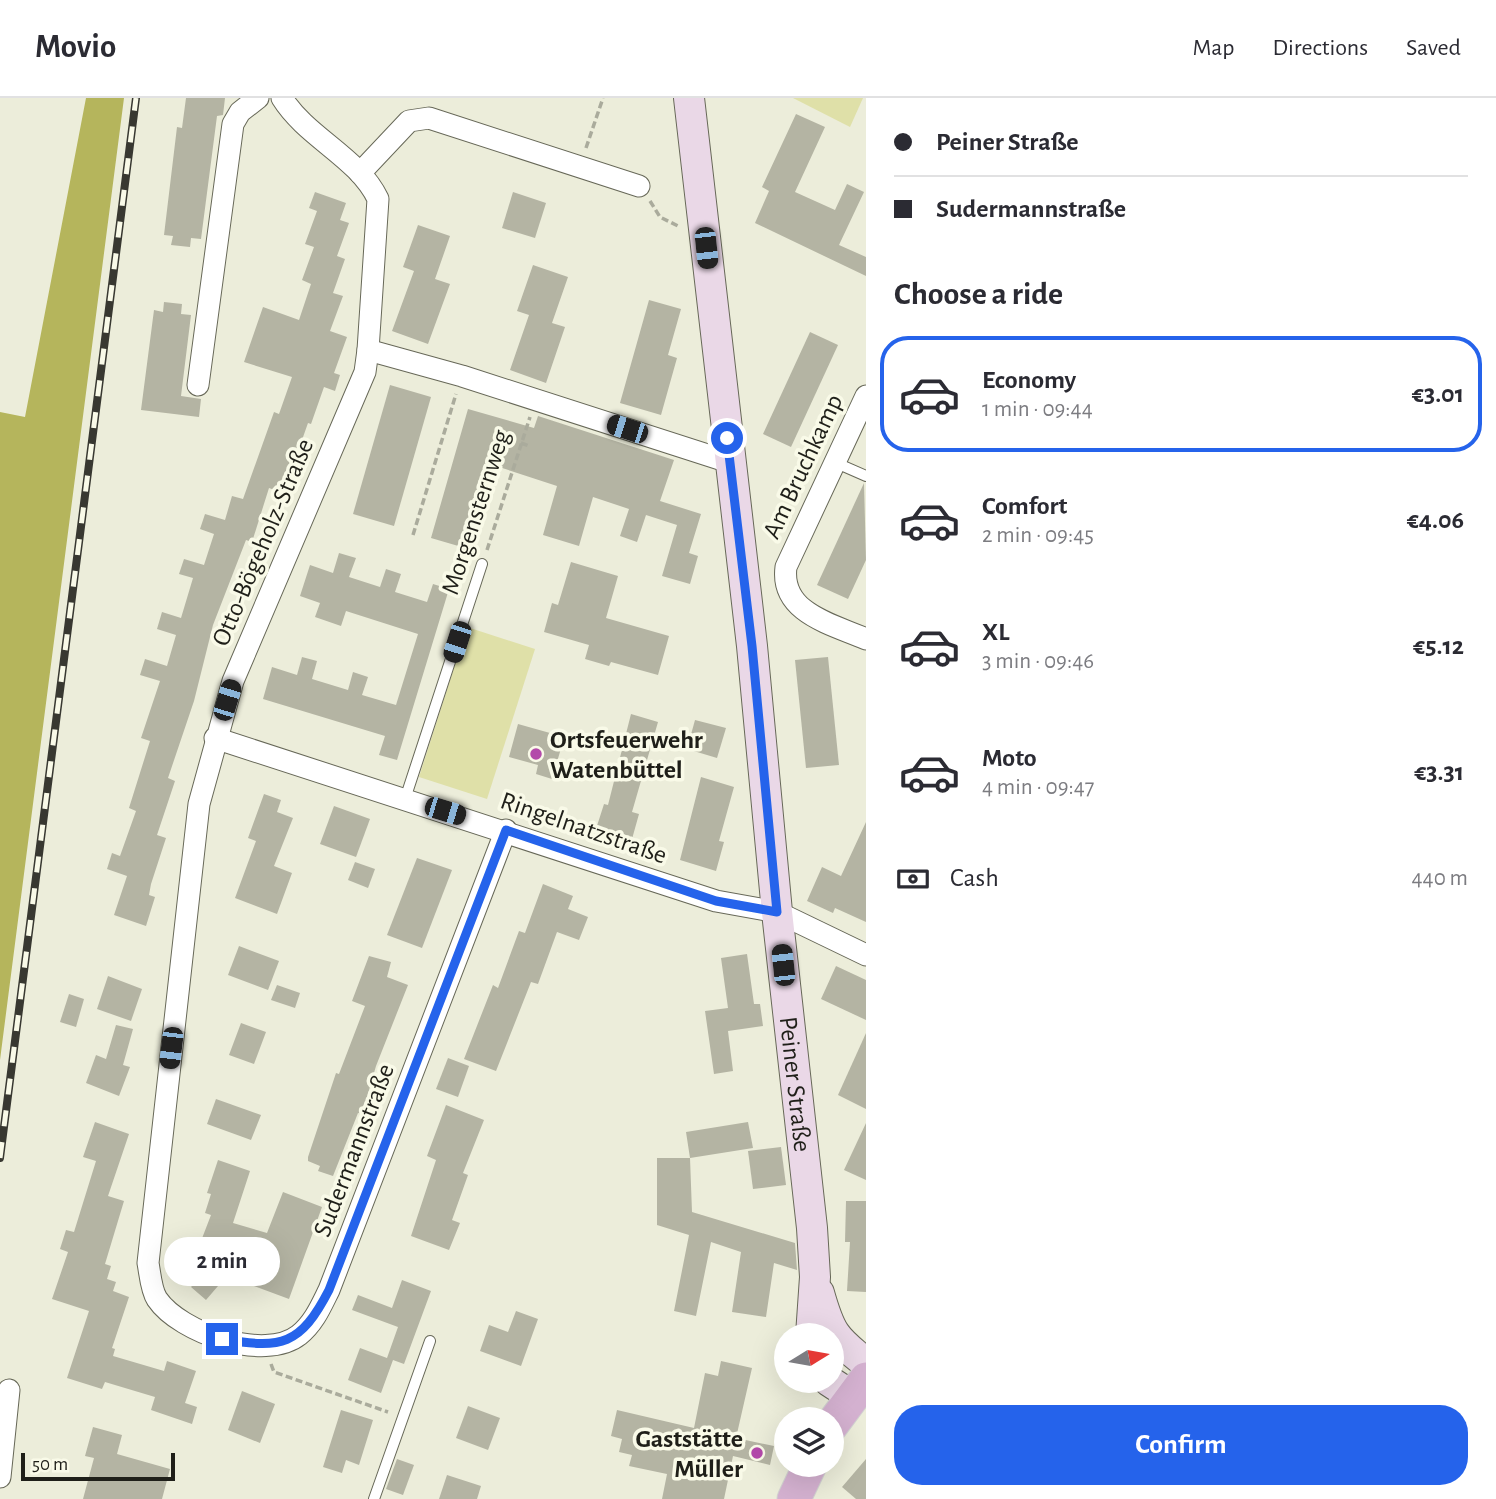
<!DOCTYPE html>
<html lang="en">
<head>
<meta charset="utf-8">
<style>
	:root { --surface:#fff; --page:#f7f7f7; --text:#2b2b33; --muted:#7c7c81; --line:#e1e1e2; --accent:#2563eb }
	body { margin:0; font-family:"Alegreya Sans",sans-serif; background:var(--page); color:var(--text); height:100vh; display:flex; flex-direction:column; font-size:26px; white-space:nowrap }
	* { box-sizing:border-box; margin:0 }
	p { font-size:23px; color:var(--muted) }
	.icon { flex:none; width:38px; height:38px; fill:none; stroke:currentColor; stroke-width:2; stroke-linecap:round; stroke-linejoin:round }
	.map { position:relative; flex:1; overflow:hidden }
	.details { display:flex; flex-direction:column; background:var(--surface); width:630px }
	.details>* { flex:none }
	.guide { display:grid; align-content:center; height:154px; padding:0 28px; background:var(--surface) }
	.needle { width:46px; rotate:79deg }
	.fabs { position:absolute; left:774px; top:1225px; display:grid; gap:14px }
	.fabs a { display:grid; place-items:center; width:70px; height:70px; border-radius:50%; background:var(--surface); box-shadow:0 7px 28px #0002; font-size:35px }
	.scale { position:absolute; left:21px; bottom:18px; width:154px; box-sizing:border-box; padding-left:7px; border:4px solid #1f1f19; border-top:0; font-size:19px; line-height:24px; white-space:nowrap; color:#1f1f19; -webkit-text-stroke:5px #f9fae8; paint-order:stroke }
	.end { position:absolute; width:32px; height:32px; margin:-16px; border:9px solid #2563eb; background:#fff; box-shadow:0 0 0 4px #fff }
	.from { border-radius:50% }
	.bubble { position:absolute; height:49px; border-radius:24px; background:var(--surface); box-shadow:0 7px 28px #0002; font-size:23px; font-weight:600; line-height:49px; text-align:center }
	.car { position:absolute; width:21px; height:42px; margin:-21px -10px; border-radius:9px; box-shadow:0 0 5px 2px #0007; background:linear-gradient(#222 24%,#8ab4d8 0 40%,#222 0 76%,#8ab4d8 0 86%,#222 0) }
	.guide b { display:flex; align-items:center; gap:24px; height:66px; font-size:26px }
	.guide b+b { border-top:2px solid var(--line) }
	.guide i { width:18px; height:18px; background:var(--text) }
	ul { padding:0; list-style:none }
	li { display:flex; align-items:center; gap:21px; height:116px; margin:0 14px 10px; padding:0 14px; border:4px solid transparent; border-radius:28px }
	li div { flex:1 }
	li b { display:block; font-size:26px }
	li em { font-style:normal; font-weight:600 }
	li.active { border-color:var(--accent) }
	li>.icon { width:63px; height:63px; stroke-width:1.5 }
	h2 { padding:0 28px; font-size:32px; line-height:84px }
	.pay { display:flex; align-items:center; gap:18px; height:77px; padding:0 28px; font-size:26px }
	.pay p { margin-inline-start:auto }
	.cta { display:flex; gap:14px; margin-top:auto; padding:14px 28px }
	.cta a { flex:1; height:80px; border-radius:28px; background:var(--accent); color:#fff; font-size:28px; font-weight:600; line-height:80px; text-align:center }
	header { display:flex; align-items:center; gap:42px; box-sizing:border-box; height:98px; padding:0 35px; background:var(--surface); border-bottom:2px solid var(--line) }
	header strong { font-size:33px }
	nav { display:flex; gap:38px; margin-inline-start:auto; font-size:24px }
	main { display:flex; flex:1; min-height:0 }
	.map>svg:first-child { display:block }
</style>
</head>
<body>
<header>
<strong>Movio</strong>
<nav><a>Map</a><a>Directions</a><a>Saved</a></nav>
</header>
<main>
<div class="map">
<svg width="866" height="1401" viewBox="0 0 866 1401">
	<rect width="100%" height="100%" fill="#ecedda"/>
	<g fill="#dfe0a8">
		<polygon points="793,0 863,0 850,29"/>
		<polygon points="467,529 535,551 487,701 419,679"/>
	</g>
	<polygon fill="#b5b55c" points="86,0 124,0 0,962 0,314 25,319"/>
	<g fill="#b4b4a3">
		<polygon points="186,0 225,0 223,17 217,18 201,141 191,140 190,149 171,147 173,138 164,137 177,29 182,30"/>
		<polygon points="796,16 825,29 795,94 835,112 847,86 864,94 839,147 866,159 866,178 755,125 769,93 762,89"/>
		<polygon points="315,94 346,105 340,122 349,125 337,158 345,161 333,195 343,198 330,233 347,239 334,275 340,277 335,293 324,289 311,326 308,325 296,359 293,358 280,394 269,390 252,444 246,442 213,527 194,603 168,680 175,683 157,737 166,740 151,786 149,797 155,799 146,828 114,817 127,778 107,771 112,755 120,758 136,713 129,710 150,643 141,640 160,583 140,577 145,561 167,568 176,537 157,531 162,514 181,520 193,480 179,476 184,461 204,467 214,436 200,431 205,416 225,422 232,398 243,401 274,314 279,316 292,279 244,264 263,209 299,222 311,186 302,182 314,149 305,146 317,113 309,110"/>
		<polygon points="513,94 546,105 535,140 502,130"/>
		<polygon points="418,127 450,138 435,181 450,186 428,246 392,233 414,173 403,169"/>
		<polygon points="533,167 568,179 552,225 565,229 546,285 510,272 529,217 517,213"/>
		<polygon points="649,202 681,211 668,257 677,260 661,317 620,305"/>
		<polygon points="164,204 182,206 181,216 191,217 181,298 201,301 199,319 141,312 154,212 163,214"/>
		<polygon points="810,234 838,247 791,349 763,336"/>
		<polygon points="390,287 431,299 394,428 353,416"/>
		<polygon points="468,311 534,330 538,318 674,362 660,403 701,416 689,455 698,458 690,486 662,478 677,427 646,417 637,444 620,438 629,411 593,399 579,448 543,437 557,388 496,368 472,452 431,440"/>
		<polygon points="864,385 866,462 848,501 817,487"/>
		<polygon points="339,455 356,460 349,479 380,489 386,471 401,476 395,494 427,504 433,486 449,491 397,662 379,657 385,638 263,601 272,569 297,577 302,559 317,563 312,581 348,592 353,574 368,579 362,597 396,607 418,536 346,513 341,528 315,519 320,505 300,498 310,467 333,475"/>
		<polygon points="571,464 618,478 606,520 669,538 658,577 611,564 609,568 585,561 589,547 544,534 552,505 558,507"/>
		<polygon points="828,559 839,667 806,670 795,562"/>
		<polygon points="631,616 658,624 632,714 639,716 632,741 596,731 604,706 608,707"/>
		<polygon points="695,622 726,630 717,660 687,651"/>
		<polygon points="518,626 550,635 547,643 562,647 552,681 536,676 538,667 509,659"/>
		<polygon points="701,679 734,689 719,743 724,744 716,773 680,762"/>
		<polygon points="264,696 281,702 277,714 293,720 274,768 292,775 277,816 235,800 256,743 248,740"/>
		<polygon points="334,708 370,721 356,759 320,746"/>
		<polygon points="866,724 866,824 835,810 833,815 807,803 822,769 841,778"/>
		<polygon points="417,760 452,772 422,850 387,837"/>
		<polygon points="355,764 375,771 368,790 348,782"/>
		<polygon points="543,786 573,798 568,811 588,819 579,842 557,834 538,886 531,884 496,973 464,961 493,887 498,890 519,833 525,835"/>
		<polygon points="239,848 279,863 268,892 228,877"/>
		<polygon points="747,856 754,906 760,906 763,928 728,933 733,973 714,976 705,913 728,910 721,860"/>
		<polygon points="369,858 391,864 387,879 408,887 376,968 362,1016 358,1015 333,1078 318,1073 320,1068 308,1063 308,1059 336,975 339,976 365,908 352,903"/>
		<polygon points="836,868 866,882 866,922 821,901"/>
		<polygon points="108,878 142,891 131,923 97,911"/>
		<polygon points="277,887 300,895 295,910 271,902"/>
		<polygon points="69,896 84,901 76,929 60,924"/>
		<polygon points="241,925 266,934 254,966 229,957"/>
		<polygon points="116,927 133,931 123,967 130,969 119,998 86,985 96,957 106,961"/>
		<polygon points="866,935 866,1011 838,997"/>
		<polygon points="448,960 469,968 458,999 436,991"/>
		<polygon points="216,1001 261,1017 251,1042 207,1026"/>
		<polygon points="446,1007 484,1022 463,1075 468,1077 452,1122 460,1125 449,1152 411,1138 436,1062 427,1058"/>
		<polygon points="95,1024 129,1036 108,1098 124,1103 105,1166 111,1168 107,1181 116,1184 113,1193 129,1199 112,1250 115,1251 113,1258 164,1273 167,1263 196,1273 185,1305 197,1309 192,1326 151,1312 155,1299 105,1284 102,1291 67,1280 89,1213 52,1201 68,1154 60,1151 66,1132 74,1134 96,1063 83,1059"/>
		<polygon points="748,1024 753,1050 690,1060 692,1114 795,1145 797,1172 774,1165 766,1219 732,1214 741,1154 711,1144 696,1218 674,1213 689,1137 657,1127 657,1060 690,1060 686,1034"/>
		<polygon points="866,1025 866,1082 844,1072"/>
		<polygon points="781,1049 786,1087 753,1091 748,1053"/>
		<polygon points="218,1062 250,1073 233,1125 267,1135 283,1094 322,1109 289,1201 230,1179 228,1183 224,1181 206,1202 191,1189 205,1174 191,1169 211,1117 205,1115 211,1096 207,1095"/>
		<polygon points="846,1103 866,1103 866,1194 847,1193 850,1144 845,1144"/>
		<polygon points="402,1182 431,1193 404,1266 393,1262 381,1295 348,1282 360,1250 387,1260 398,1229 352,1212 358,1197 392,1210"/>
		<polygon points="516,1213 538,1221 521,1268 480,1253 489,1227 508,1234"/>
		<polygon points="721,1263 752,1270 736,1340 774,1348 770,1367 733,1358 724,1401 662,1401 667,1376 629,1368 632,1357 619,1354 622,1341 611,1338 617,1312 694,1330 705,1275 718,1278"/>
		<polygon points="242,1293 275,1306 260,1345 228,1332"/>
		<polygon points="468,1308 500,1320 488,1352 456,1340"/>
		<polygon points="341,1312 373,1322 359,1367 346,1362 342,1375 323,1369"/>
		<polygon points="93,1329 122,1337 117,1356 170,1371 162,1401 83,1401 94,1360 85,1358"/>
		<polygon points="397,1361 414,1367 403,1397 386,1391"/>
		<polygon points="866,1361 866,1401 856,1401 842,1389"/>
		<polygon points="447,1377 481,1388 477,1401 439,1401"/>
	</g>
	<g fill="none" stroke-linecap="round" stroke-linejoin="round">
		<defs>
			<g id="service">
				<polyline points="834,364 866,378"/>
				<polyline points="405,701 482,466"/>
				<polyline points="374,1401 430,1243"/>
			</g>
			<g id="minor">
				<path d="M282,0C307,40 358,59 378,101L368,252L365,274L233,583L199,706L148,1165C150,1175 151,1192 157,1201C180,1235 265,1264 299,1237C314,1225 321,1208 329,1192L506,732"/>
				<polyline points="360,75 409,23 429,20 639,88"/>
				<polyline points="368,252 462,278 729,364"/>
				<polyline points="198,287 233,26 240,14 258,0"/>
				<path d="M866,298L786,469C780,515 832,526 866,541"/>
				<polyline points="215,640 716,803 777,814 866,857"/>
				<polyline points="0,1379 9,1292"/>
			</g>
			<g id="secondary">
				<path id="s1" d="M689,0L752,548L777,814L812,1130L815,1179L811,1237"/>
				<path d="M819,1195C830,1234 834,1240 866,1265"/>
				<polyline points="829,1283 852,1298"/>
			</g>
			<g id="primary">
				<polyline points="831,1328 866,1281"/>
				<polyline points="794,1401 810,1367"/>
			</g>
		</defs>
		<use href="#service" stroke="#676858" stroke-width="12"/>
		<use href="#minor" stroke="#676858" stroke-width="23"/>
		<use href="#secondary" stroke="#676858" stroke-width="32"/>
		<use href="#primary" stroke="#d2d2d1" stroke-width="35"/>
		<g stroke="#aaab9c" stroke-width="3.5" stroke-dasharray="7 3.5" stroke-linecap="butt">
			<polyline points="586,50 603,0"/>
			<polyline points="650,103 660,119 680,129"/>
			<polyline points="521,345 529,348"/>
			<polyline points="413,437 456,296"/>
			<polyline points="487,452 530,319"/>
			<polyline points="271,1266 274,1274 388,1314"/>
		</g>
		<use href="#service" stroke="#fff" stroke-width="10"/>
		<use href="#minor" stroke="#fff" stroke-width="21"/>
		<use href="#secondary" stroke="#ead8e7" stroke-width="30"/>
		<use href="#primary" stroke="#d4b1d0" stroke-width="33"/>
		<defs>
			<polyline id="rail" points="0,1060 136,0"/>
		</defs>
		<use href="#rail" stroke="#383831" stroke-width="8"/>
		<use href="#rail" stroke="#f9fae8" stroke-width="5" stroke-dasharray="16" stroke-linecap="butt"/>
	</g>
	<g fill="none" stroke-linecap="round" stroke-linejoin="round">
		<path stroke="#2563eb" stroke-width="9" d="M222,1241C282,1251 300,1248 329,1192L506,732L716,803L777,814L752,548L727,340"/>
	</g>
	<g fill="#b349aa" stroke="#f9fae8" stroke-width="2.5">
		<circle cx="536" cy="656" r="7"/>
		<circle cx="757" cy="1355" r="7"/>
	</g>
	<g text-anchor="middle" stroke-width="7" stroke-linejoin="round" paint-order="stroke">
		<g font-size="26" fill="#1f1f19" stroke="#f9fae8">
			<text transform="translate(802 368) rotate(-65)" y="9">Am Bruchkamp</text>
			<text transform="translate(475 414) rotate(-72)" y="9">Morgensternweg</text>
			<text transform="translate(262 444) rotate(-67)" y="9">Otto-Bögeholz-Straße</text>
			<text transform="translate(584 729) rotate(19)" y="9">Ringelnatzstraße</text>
			<text dy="9" stroke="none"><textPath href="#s1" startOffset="992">Peiner Straße</textPath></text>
			<text transform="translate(353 1052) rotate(-69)" y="9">Sudermannstraße</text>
		</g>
		<g font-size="26" font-weight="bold" fill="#1f1f19" stroke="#f9fae8" text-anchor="start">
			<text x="550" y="650">Ortsfeuerwehr<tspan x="550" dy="30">Watenbüttel</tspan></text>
			<text x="743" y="1349" text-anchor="end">Gaststätte<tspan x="743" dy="30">Müller</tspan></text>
		</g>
	</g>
</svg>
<div class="fabs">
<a><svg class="needle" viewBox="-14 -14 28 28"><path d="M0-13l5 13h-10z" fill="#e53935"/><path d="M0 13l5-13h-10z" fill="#7c7c81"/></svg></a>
<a><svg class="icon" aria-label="layers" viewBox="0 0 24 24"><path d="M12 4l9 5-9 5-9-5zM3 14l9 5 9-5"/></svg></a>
</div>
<div class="scale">50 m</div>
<i class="end from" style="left:727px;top:340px"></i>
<i class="end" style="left:222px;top:1241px"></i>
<div class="bubble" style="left:164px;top:1139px;width:116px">2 min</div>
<i class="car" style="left:706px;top:150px;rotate:174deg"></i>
<i class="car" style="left:627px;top:331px;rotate:288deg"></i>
<i class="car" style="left:457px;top:544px;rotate:198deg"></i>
<i class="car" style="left:227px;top:602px;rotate:17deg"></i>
<i class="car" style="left:445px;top:713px;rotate:107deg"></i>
<i class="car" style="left:783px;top:867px;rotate:354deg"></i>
<i class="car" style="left:171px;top:950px;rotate:187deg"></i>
</div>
<section class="details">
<div class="guide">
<b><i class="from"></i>Peiner Straße</b>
<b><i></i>Sudermannstraße</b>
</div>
<h2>Choose a ride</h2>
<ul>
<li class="active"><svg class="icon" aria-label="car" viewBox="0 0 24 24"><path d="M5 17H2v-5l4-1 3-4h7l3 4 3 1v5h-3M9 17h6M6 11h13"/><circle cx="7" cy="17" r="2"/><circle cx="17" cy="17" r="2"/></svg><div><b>Economy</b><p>1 min · 09:44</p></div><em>€3.01</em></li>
<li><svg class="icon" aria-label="car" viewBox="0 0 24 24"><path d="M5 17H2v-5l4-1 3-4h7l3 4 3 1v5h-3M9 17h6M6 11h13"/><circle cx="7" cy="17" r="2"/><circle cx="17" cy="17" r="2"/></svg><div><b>Comfort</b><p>2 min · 09:45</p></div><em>€4.06</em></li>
<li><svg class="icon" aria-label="car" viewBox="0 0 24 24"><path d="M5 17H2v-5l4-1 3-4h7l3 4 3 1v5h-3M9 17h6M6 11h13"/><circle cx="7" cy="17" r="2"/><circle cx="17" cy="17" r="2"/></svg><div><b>XL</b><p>3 min · 09:46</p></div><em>€5.12</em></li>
<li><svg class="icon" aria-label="car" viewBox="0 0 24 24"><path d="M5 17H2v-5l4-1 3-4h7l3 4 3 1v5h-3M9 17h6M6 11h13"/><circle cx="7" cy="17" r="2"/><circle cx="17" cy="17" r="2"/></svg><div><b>Moto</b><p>4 min · 09:47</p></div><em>€3.31</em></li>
</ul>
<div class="pay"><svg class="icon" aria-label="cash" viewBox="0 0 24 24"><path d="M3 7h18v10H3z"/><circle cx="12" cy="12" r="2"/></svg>Cash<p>440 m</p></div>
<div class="cta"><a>Confirm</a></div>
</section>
</main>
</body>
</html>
